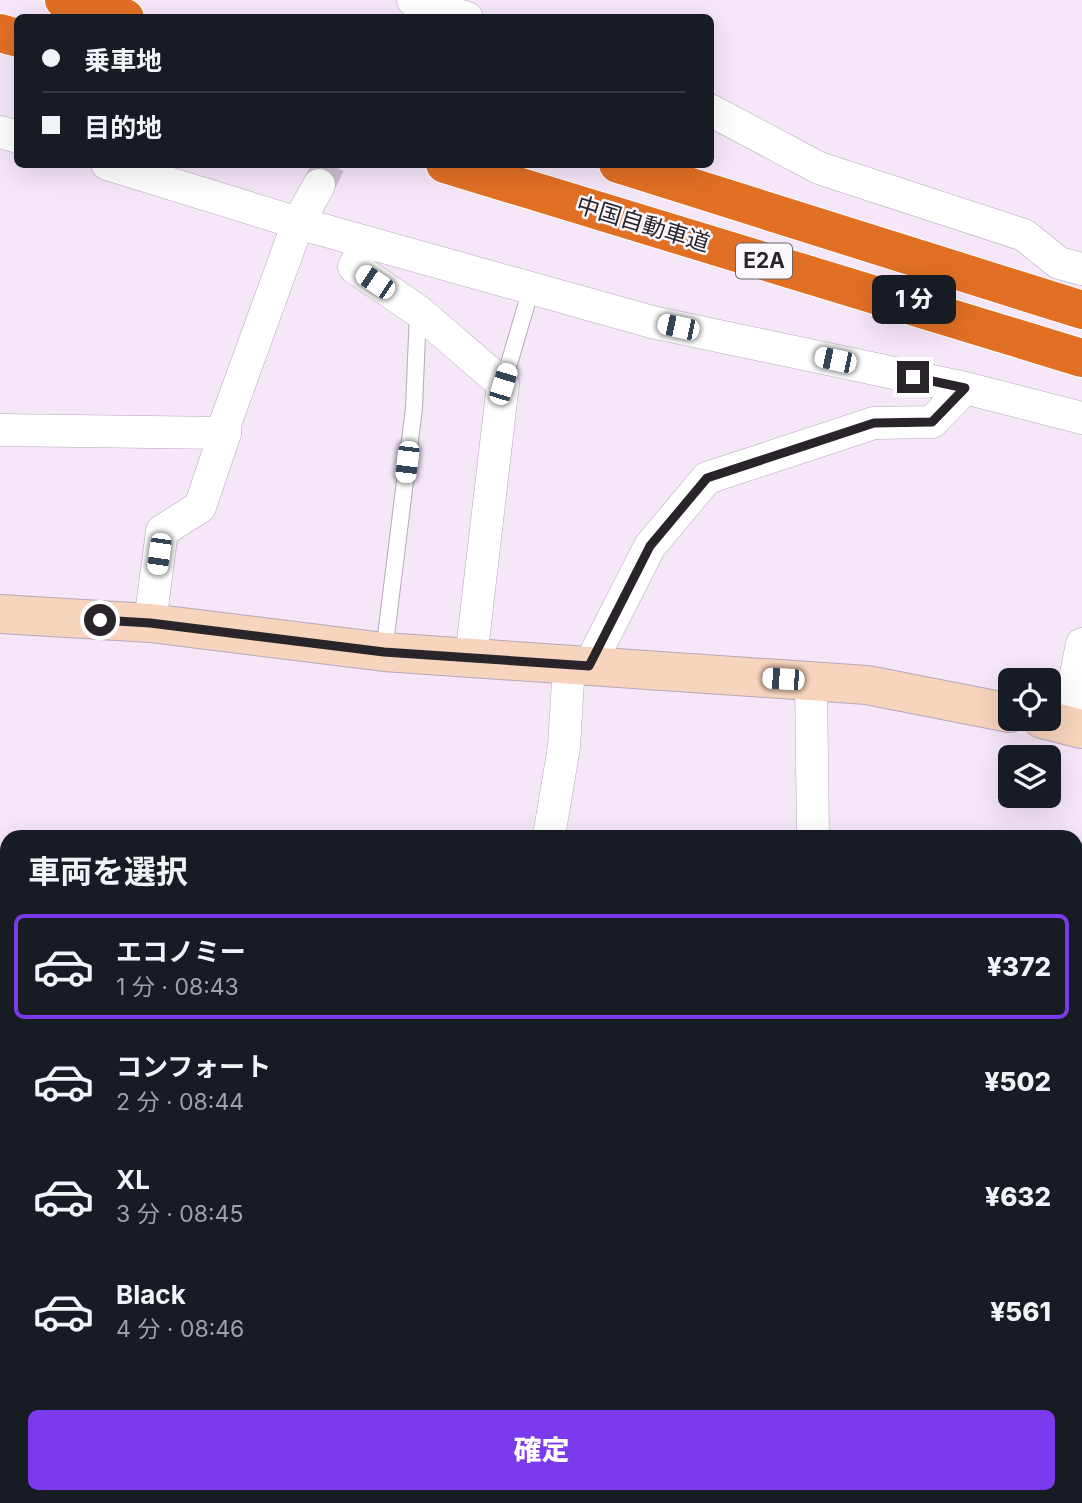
<!DOCTYPE html>
<html lang="ja">
<head>
<meta charset="utf-8">
<style>
	:root { --surface:#171b24; --page:#242831; --text:#f1f3f6; --muted:#9ea1a6; --line:#363941; --accent:#7c3aed }
	body { margin:0; font-family:Inter,"Noto Sans JP",sans-serif; background:var(--page); color:var(--text); height:100vh; display:flex; flex-direction:column; font-size:26px; white-space:nowrap }
	* { box-sizing:border-box; margin:0 }
	p { font-size:23px; color:var(--muted) }
	.icon { flex:none; width:38px; height:38px; fill:none; stroke:currentColor; stroke-width:2; stroke-linecap:round; stroke-linejoin:round }
	.map { position:relative; flex:1; overflow:hidden }
	.panel { position:absolute; left:0px; top:830px; width:1083px; height:674px; display:flex; flex-direction:column; background:var(--surface); border-radius:21px 21px 0 0; box-shadow:0 7px 28px #0002 }
	.panel>* { flex:none }
	.guide { position:absolute; left:14px; top:14px; width:700px; height:154px; border-radius:10px; box-shadow:0 7px 28px #0002; display:grid; align-content:center; height:154px; padding:0 28px; background:var(--surface) }
	.tools { position:absolute; left:998px; top:668px; display:grid; gap:14px }
	.tools a { display:grid; place-items:center; width:63px; height:63px; border-radius:10px; background:var(--surface); box-shadow:0 7px 28px #0002; font-size:35px }
	.end { position:absolute; width:32px; height:32px; margin:-16px; border:9px solid #29242a; background:#fff; box-shadow:0 0 0 4px #fff }
	.from { border-radius:50% }
	.bubble { position:absolute; height:49px; border-radius:10px; background:var(--surface); box-shadow:0 7px 28px #0002; font-size:23px; font-weight:800; line-height:49px; text-align:center }
	.car { position:absolute; width:21px; height:42px; margin:-21px -10px; border-radius:9px; box-shadow:0 0 5px 2px #0007; background:linear-gradient(#fff 24%,#345 0 40%,#fff 0 76%,#345 0 86%,#fff 0) }
	.guide b { display:flex; align-items:center; gap:24px; height:66px; font-size:26px }
	.guide b+b { border-top:2px solid var(--line) }
	.guide i { width:18px; height:18px; background:var(--text) }
	ul { padding:0; list-style:none }
	li { display:flex; align-items:center; gap:21px; height:105px; margin:0 14px 10px; padding:0 14px; border:4px solid transparent; border-radius:10px }
	li div { flex:1 }
	li b { display:block; font-size:26px }
	li em { font-style:normal; font-weight:800 }
	li.active { border-color:var(--accent) }
	li>.icon { width:63px; height:63px; stroke-width:1.5 }
	h2 { padding:0 28px; font-size:32px; line-height:84px }
	.action { display:flex; gap:14px; margin-top:auto; padding:14px 28px }
	.action a { flex:1; height:80px; border-radius:10px; background:var(--accent); color:#fff; font-size:28px; font-weight:800; line-height:80px; text-align:center }
	.map>svg:first-child { display:block }
</style>
</head>
<body>
<div class="map">
<svg width="1082" height="1503" viewBox="0 0 1082 1503">
	<rect width="100%" height="100%" fill="#f5e6f8"/>
	<polygon fill="#c6e6d5" points="7,1162 7,1496 1076,1496 1076,1262 1082,1264 1082,1503 0,1503 0,1163"/>
	<g fill="none" stroke-linecap="round" stroke-linejoin="round">
		<g stroke="#567e82" stroke-width="9">
			<polyline points="0,1153 7,1153"/>
			<polyline points="1076,1252 1082,1256"/>
		</g>
		<polyline stroke="#ccbfcf" stroke-width="32" stroke-dasharray="32 16" stroke-linecap="butt" points="319,185 329,164"/>
		<defs>
			<g id="lane">
				<polyline points="503,384 531,289"/>
				<polyline points="384,652 414,408 418,311"/>
			</g>
			<g id="street">
				<polyline points="413,0 467,18"/>
				<polyline points="710,110 819,168 1024,235 1059,263 1082,269"/>
				<polyline points="0,132 18,137"/>
				<polyline points="107,164 298,223 652,322 965,388 1082,418"/>
				<polyline points="366,242 354,267 418,311 503,384 471,658"/>
				<polyline points="0,430 225,433"/>
				<polyline points="150,623 162,531 200,507 225,433 226,421 298,223 319,185"/>
				<polyline points="589,666 650,546 707,478 874,423 932,422 965,388"/>
				<polyline points="811,681 813,836"/>
				<polyline points="1066,724 1082,644"/>
				<polyline points="549,836 564,747 569,665"/>
				<polyline points="623,1496 627,1503"/>
			</g>
			<g id="secondary">
				<polyline points="0,614 150,623 384,652 867,685 1010,713"/>
				<polyline points="1042,719 1082,729"/>
			</g>
			<g id="highway">
				<polyline points="64,0 125,18"/>
				<polyline points="0,33 18,38"/>
				<polyline points="445,164 1082,358"/>
				<polyline points="618,164 1082,310"/>
				<polyline points="0,957 7,958"/>
				<polyline points="1076,1097 1082,1098"/>
			</g>
		</defs>
		<use href="#lane" stroke="#b6a8b9" stroke-width="18"/>
		<use href="#street" stroke="#b6a8b9" stroke-width="33"/>
		<use href="#secondary" stroke="#b6a8b9" stroke-width="40"/>
		<use href="#highway" stroke="#fff" stroke-width="40"/>
		<use href="#lane" stroke="#fff" stroke-width="16"/>
		<use href="#street" stroke="#fff" stroke-width="32"/>
		<use href="#secondary" stroke="#f6d4bd" stroke-width="38"/>
		<use href="#highway" stroke="#e17024" stroke-width="38"/>
	</g>
	<g fill="none" stroke-linecap="round" stroke-linejoin="round">
		<polyline stroke="#29242a" stroke-width="9" points="100,620 150,623 384,652 589,666 650,546 707,478 874,423 932,422 965,388 913,377"/>
	</g>
	<g text-anchor="middle" stroke-width="5" stroke-linejoin="round" paint-order="stroke">
		<rect fill="#fdf7fe" stroke="#69636a" stroke-width="2" x="736" y="243.5" width="56" height="35" rx="5"/>
		<g font-size="21" font-weight="bold" fill="#29242a">
			<text x="764" y="268">E2A</text>
		</g>
		<g font-size="23" fill="#29242a" stroke="#fdf7fe">
			<text transform="translate(643 224) rotate(17)" y="8">中国自動車道</text>
		</g>
	</g>
</svg>
<div class="tools">
<a><svg class="icon" aria-label="locate" viewBox="0 0 24 24"><circle cx="12" cy="12" r="6"/><path d="M12 2v4M12 18v4M2 12h4M18 12h4"/></svg></a>
<a><svg class="icon" aria-label="layers" viewBox="0 0 24 24"><path d="M12 4l9 5-9 5-9-5zM3 14l9 5 9-5"/></svg></a>
</div>
<i class="end from" style="left:100px;top:620px"></i>
<i class="end" style="left:913px;top:377px"></i>
<div class="bubble" style="left:872px;top:275px;width:84px">1 分</div>
<i class="car" style="left:375px;top:282px;rotate:304deg"></i>
<i class="car" style="left:678px;top:327px;rotate:282deg"></i>
<i class="car" style="left:835px;top:360px;rotate:282deg"></i>
<i class="car" style="left:503px;top:384px;rotate:17deg"></i>
<i class="car" style="left:407px;top:462px;rotate:187deg"></i>
<i class="car" style="left:159px;top:554px;rotate:188deg"></i>
<i class="car" style="left:783px;top:679px;rotate:274deg"></i>
<div class="guide">
<b><i class="from"></i>乗車地</b>
<b><i></i>目的地</b>
</div>
<section class="panel">
<h2>車両を選択</h2>
<ul>
<li class="active"><svg class="icon" aria-label="car" viewBox="0 0 24 24"><path d="M5 17H2v-5l4-1 3-4h7l3 4 3 1v5h-3M9 17h6M6 11h13"/><circle cx="7" cy="17" r="2"/><circle cx="17" cy="17" r="2"/></svg><div><b>エコノミー</b><p>1 分 · 08:43</p></div><em>¥372</em></li>
<li><svg class="icon" aria-label="car" viewBox="0 0 24 24"><path d="M5 17H2v-5l4-1 3-4h7l3 4 3 1v5h-3M9 17h6M6 11h13"/><circle cx="7" cy="17" r="2"/><circle cx="17" cy="17" r="2"/></svg><div><b>コンフォート</b><p>2 分 · 08:44</p></div><em>¥502</em></li>
<li><svg class="icon" aria-label="car" viewBox="0 0 24 24"><path d="M5 17H2v-5l4-1 3-4h7l3 4 3 1v5h-3M9 17h6M6 11h13"/><circle cx="7" cy="17" r="2"/><circle cx="17" cy="17" r="2"/></svg><div><b>XL</b><p>3 分 · 08:45</p></div><em>¥632</em></li>
<li><svg class="icon" aria-label="car" viewBox="0 0 24 24"><path d="M5 17H2v-5l4-1 3-4h7l3 4 3 1v5h-3M9 17h6M6 11h13"/><circle cx="7" cy="17" r="2"/><circle cx="17" cy="17" r="2"/></svg><div><b>Black</b><p>4 分 · 08:46</p></div><em>¥561</em></li>
</ul>
<div class="action"><a>確定</a></div>
</section>
</div>
</body>
</html>
